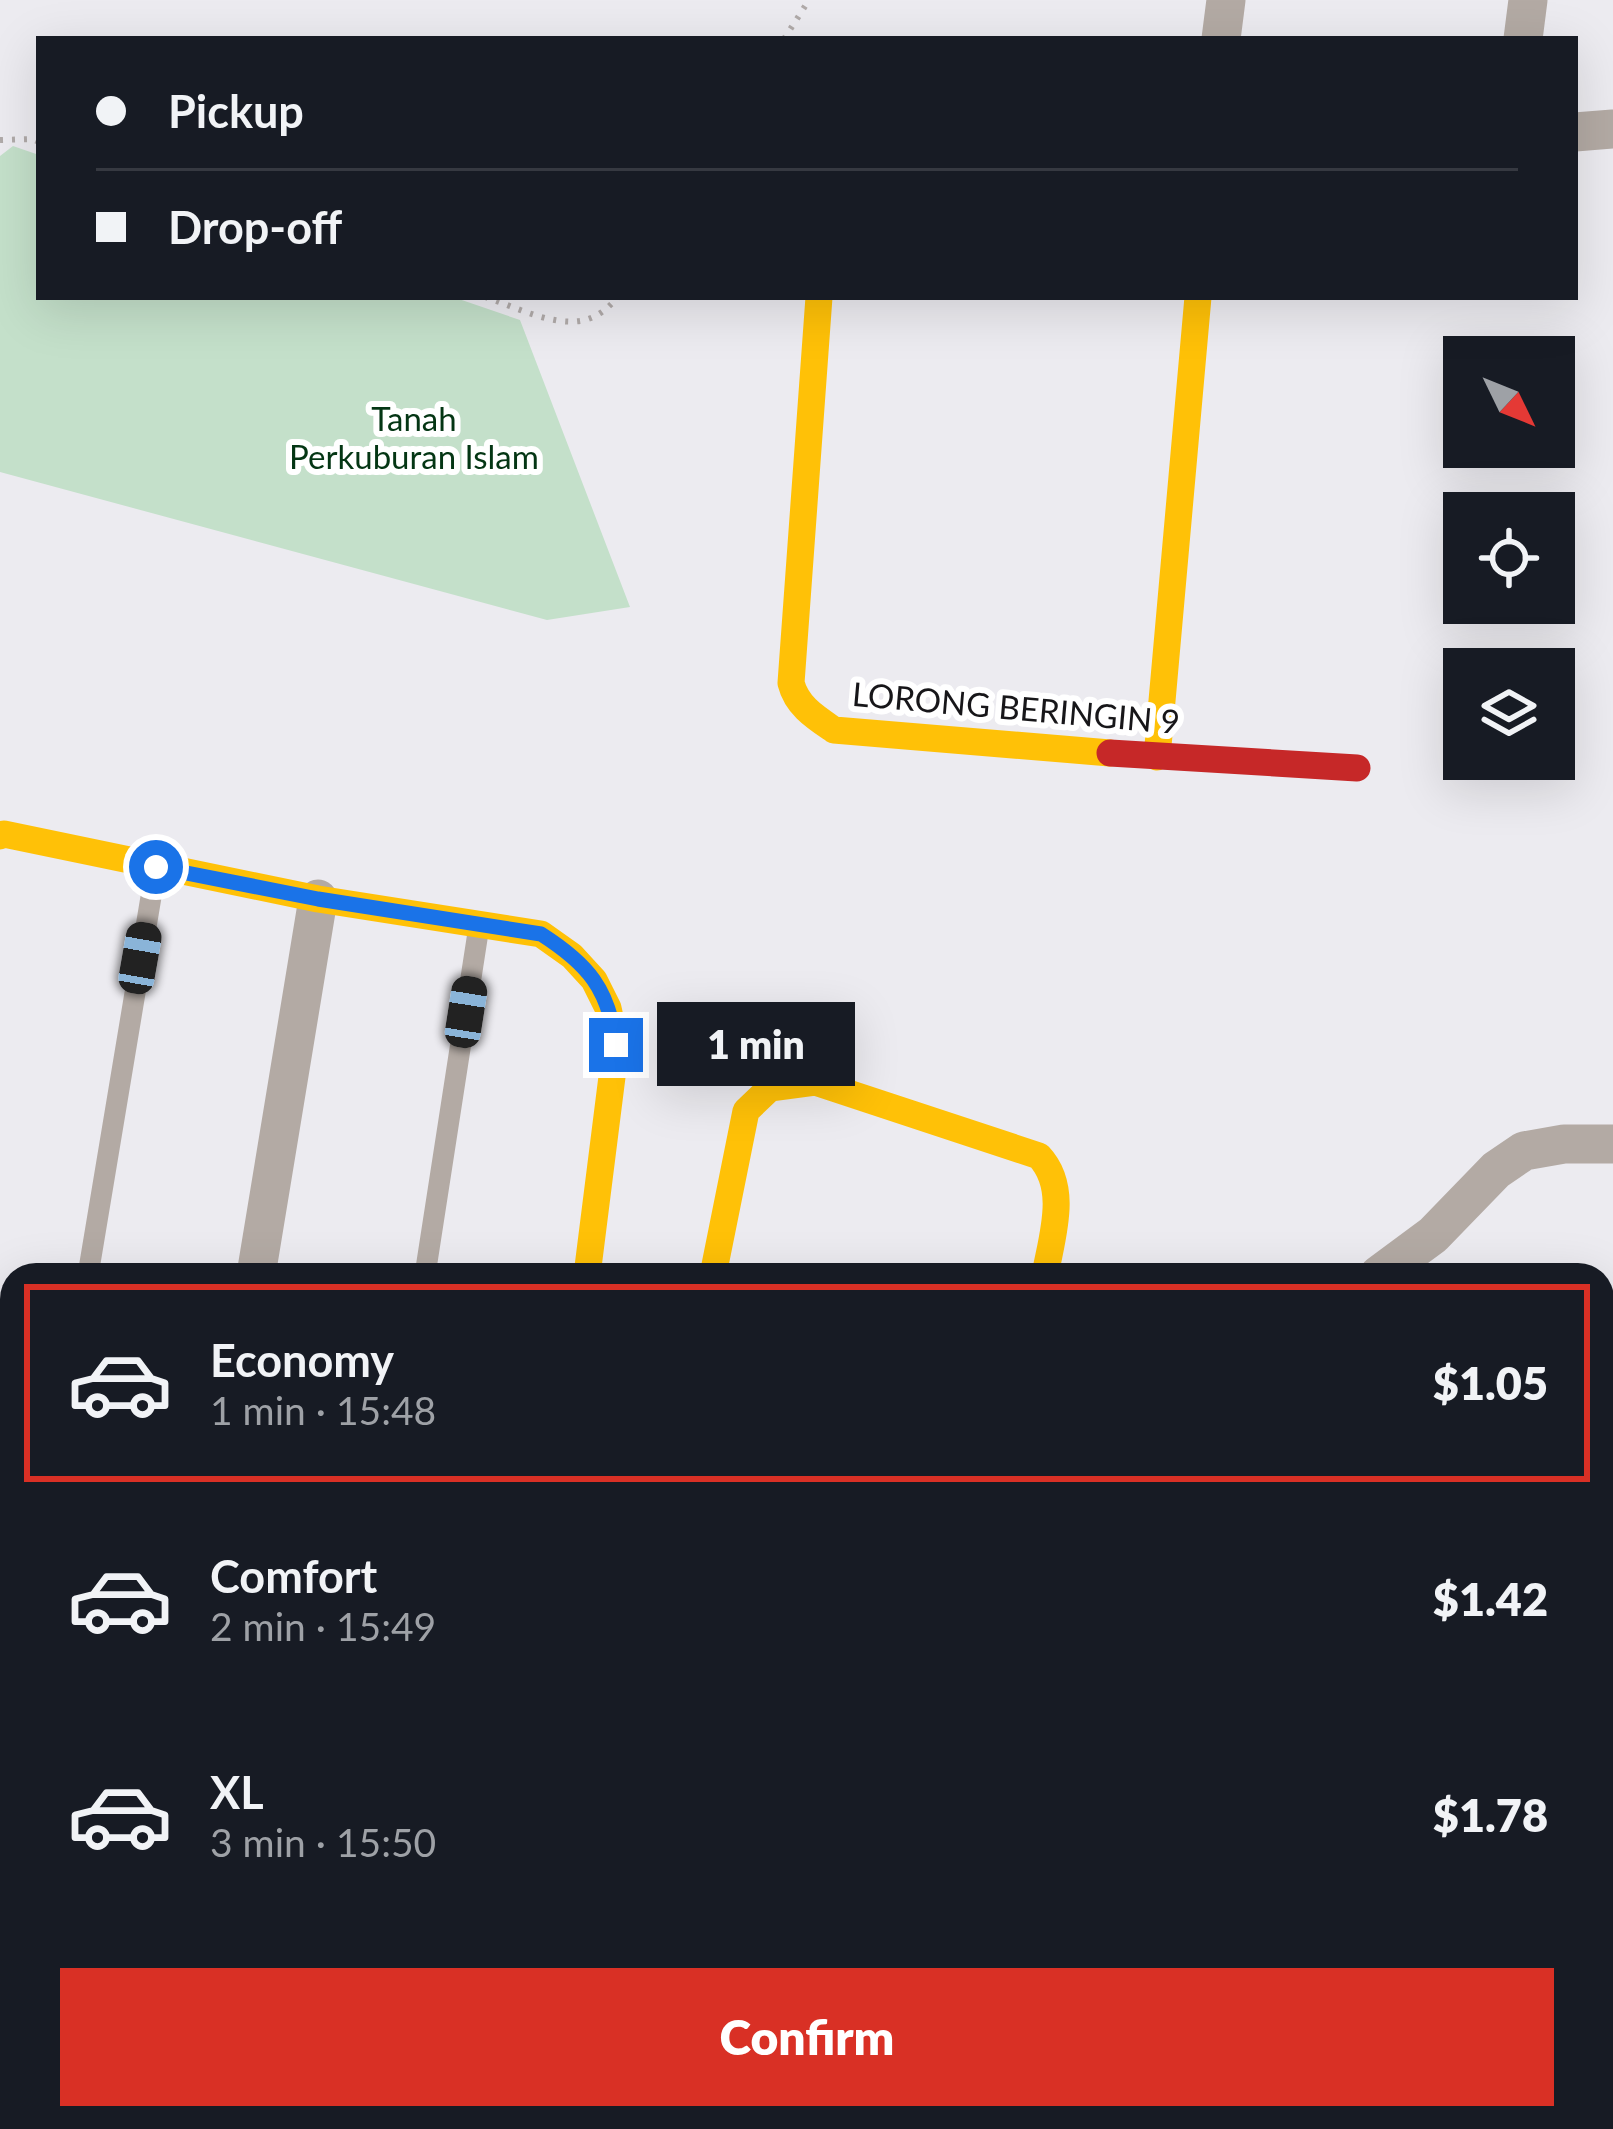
<!DOCTYPE html>
<html lang="en">
<head>
<meta charset="utf-8">
<style>
	:root { --surface:#171b24; --page:#20242c; --text:#f1f3f6; --muted:#9ea1a6; --line:#363941; --accent:#d93025 }
	body { margin:0; font-family:Lato,sans-serif; background:var(--page); color:var(--text); height:100vh; display:flex; flex-direction:column; font-size:45px; white-space:nowrap }
	* { box-sizing:border-box; margin:0 }
	p { font-size:39px; color:var(--muted) }
	.icon { flex:none; width:66px; height:66px; fill:none; stroke:currentColor; stroke-width:2; stroke-linecap:round; stroke-linejoin:round }
	.map { position:relative; flex:1; overflow:hidden }
	.sheet { position:absolute; left:0px; top:1263px; width:1614px; height:867px; display:flex; flex-direction:column; background:var(--surface); border-radius:36px 36px 0 0; box-shadow:0 12px 48px #0002 }
	.sheet>* { flex:none }
	.guide { position:absolute; left:36px; top:36px; width:1542px; height:264px; border-radius:0px; box-shadow:0 12px 48px #0002; display:grid; align-content:center; height:264px; padding:0 60px; background:var(--surface) }
	.needle { width:78px; rotate:133deg }
	.fabs { position:absolute; left:1443px; top:336px; display:grid; gap:24px }
	.fabs a { display:grid; place-items:center; width:132px; height:132px; border-radius:0px; background:var(--surface); box-shadow:0 12px 48px #0002; font-size:60px }
	.end { position:absolute; width:54px; height:54px; margin:-27px; border:15px solid #1a73e8; background:#fff; box-shadow:0 0 0 6px #fff }
	.from { border-radius:50% }
	.bubble { position:absolute; height:84px; border-radius:0px; background:var(--surface); box-shadow:0 12px 48px #0002; font-size:39px; font-weight:800; line-height:84px; text-align:center }
	.car { position:absolute; width:36px; height:72px; margin:-36px -18px; border-radius:15px; box-shadow:0 0 9px 3px #0007; background:linear-gradient(#222 24%,#8ab4d8 0 40%,#222 0 76%,#8ab4d8 0 86%,#222 0) }
	.guide b { display:flex; align-items:center; gap:42px; height:114px; font-size:45px }
	.guide b+b { border-top:3px solid var(--line) }
	.guide i { width:30px; height:30px; background:var(--text) }
	ul { padding:21px 0 0; list-style:none }
	li { display:flex; align-items:center; gap:36px; height:198px; margin:0 24px 18px; padding:0 36px; border:6px solid transparent; border-radius:0px }
	li div { flex:1 }
	li b { display:block; font-size:45px }
	li em { font-style:normal; font-weight:800 }
	li.active { border-color:var(--accent) }
	li>.icon { width:108px; height:108px; stroke-width:1.5 }
	.cta { display:flex; gap:24px; margin-top:auto; padding:24px 60px }
	.cta a { flex:1; height:138px; border-radius:0px; background:var(--accent); color:#fff; font-size:48px; font-weight:800; line-height:138px; text-align:center }
	.map>svg:first-child { display:block }
</style>
</head>
<body>
<div class="map">
<svg width="1613" height="2129" viewBox="0 0 1613 2129">
	<rect width="100%" height="100%" fill="#ecebf0"/>
	<g fill="#c4e0ca">
		<polygon points="13,146 39,155 39,297 453,297 520,320 630,607 547,620 0,472 0,156"/>
		<polygon points="1613,2059 1613,2129 1328,2129 1373,2118 1602,2118 1602,2062"/>
	</g>
	<g fill="none" stroke-linecap="round" stroke-linejoin="round">
		<g stroke="#b0aaa9" stroke-width="6" stroke-dasharray="3 9" stroke-linecap="butt">
			<polyline points="784,39 809,0"/>
			<polyline points="0,140 32,139 39,142"/>
			<path d="M485,297C517,307 565,334 597,315C605,311 612,303 619,297"/>
		</g>
		<g stroke="#b3aaa4" stroke-width="21">
			<polyline points="88,1275 156,867"/>
			<polyline points="425,1275 479,926"/>
			<polyline points="1602,1875 1613,1872"/>
			<polyline points="1602,1909 1613,1950"/>
		</g>
		<g stroke="#b3aaa4" stroke-width="39">
			<polyline points="1221,39 1226,0"/>
			<polyline points="1523,39 1528,0"/>
			<polyline points="1575,132 1613,129"/>
			<polyline points="256,1275 318,899"/>
			<polyline points="1379,1275 1433,1235 1496,1170 1524,1151 1564,1144 1613,1144"/>
			<polyline points="0,1682 12,1680"/>
			<polyline points="1602,1688 1613,1686"/>
			<polyline points="0,2018 12,2017"/>
			<polyline points="1602,2035 1613,2032"/>
			<polyline points="669,2118 671,2129"/>
			<polyline points="773,2118 775,2129"/>
			<polyline points="1104,2118 1106,2129"/>
			<polyline points="113,2129 115,2118"/>
			<polyline points="1235,2129 1278,2118"/>
		</g>
		<g stroke="#ffc107" stroke-width="27">
			<path d="M819,297L791,683C797,706 815,717 834,730L1110,753"/>
			<polyline points="1157,757 1198,297"/>
			<polyline points="0,836 4,834 318,899 541,934 572,956 594,980 608,1008 616,1045 587,1275"/>
			<path d="M713,1275L746,1111L770,1088L815,1082L1039,1156C1069,1188 1052,1236 1045,1275"/>
		</g>
		<polyline stroke="#c62828" stroke-width="27" points="1110,753 1357,768"/>
	</g>
	<g fill="none" stroke-linecap="round" stroke-linejoin="round">
		<path stroke="#1a73e8" stroke-width="15" d="M156,867L318,899L541,934C588,964 609,989 616,1045"/>
	</g>
	<g text-anchor="middle" stroke-width="12" stroke-linejoin="round" paint-order="stroke">
		<g font-size="33" fill="#043614" stroke="#fff">
			<text x="414" y="431">Tanah<tspan x="414" dy="38">Perkuburan Islam</tspan></text>
		</g>
		<g font-size="33" fill="#171619" stroke="#fff">
			<text transform="translate(1016 708) rotate(5)" y="12">LORONG BERINGIN 9</text>
		</g>
	</g>
</svg>
<div class="fabs">
<a><svg class="needle" viewBox="-14 -14 28 28"><path d="M0-13l5 13h-10z" fill="#e53935"/><path d="M0 13l5-13h-10z" fill="#9ea1a6"/></svg></a>
<a><svg class="icon" aria-label="locate" viewBox="0 0 24 24"><circle cx="12" cy="12" r="6"/><path d="M12 2v4M12 18v4M2 12h4M18 12h4"/></svg></a>
<a><svg class="icon" aria-label="layers" viewBox="0 0 24 24"><path d="M12 4l9 5-9 5-9-5zM3 14l9 5 9-5"/></svg></a>
</div>
<i class="end from" style="left:156px;top:867px"></i>
<i class="end" style="left:616px;top:1045px"></i>
<div class="bubble" style="left:657px;top:1002px;width:198px">1 min</div>
<i class="car" style="left:140px;top:958px;rotate:10deg"></i>
<i class="car" style="left:466px;top:1012px;rotate:9deg"></i>
<div class="guide">
<b><i class="from"></i>Pickup</b>
<b><i></i>Drop-off</b>
</div>
<section class="sheet">
<ul>
<li class="active"><svg class="icon" aria-label="car" viewBox="0 0 24 24"><path d="M5 17H2v-5l4-1 3-4h7l3 4 3 1v5h-3M9 17h6M6 11h13"/><circle cx="7" cy="17" r="2"/><circle cx="17" cy="17" r="2"/></svg><div><b>Economy</b><p>1 min · 15:48</p></div><em>$1.05</em></li>
<li><svg class="icon" aria-label="car" viewBox="0 0 24 24"><path d="M5 17H2v-5l4-1 3-4h7l3 4 3 1v5h-3M9 17h6M6 11h13"/><circle cx="7" cy="17" r="2"/><circle cx="17" cy="17" r="2"/></svg><div><b>Comfort</b><p>2 min · 15:49</p></div><em>$1.42</em></li>
<li><svg class="icon" aria-label="car" viewBox="0 0 24 24"><path d="M5 17H2v-5l4-1 3-4h7l3 4 3 1v5h-3M9 17h6M6 11h13"/><circle cx="7" cy="17" r="2"/><circle cx="17" cy="17" r="2"/></svg><div><b>XL</b><p>3 min · 15:50</p></div><em>$1.78</em></li>
</ul>
<div class="cta"><a>Confirm</a></div>
</section>
</div>
</body>
</html>
